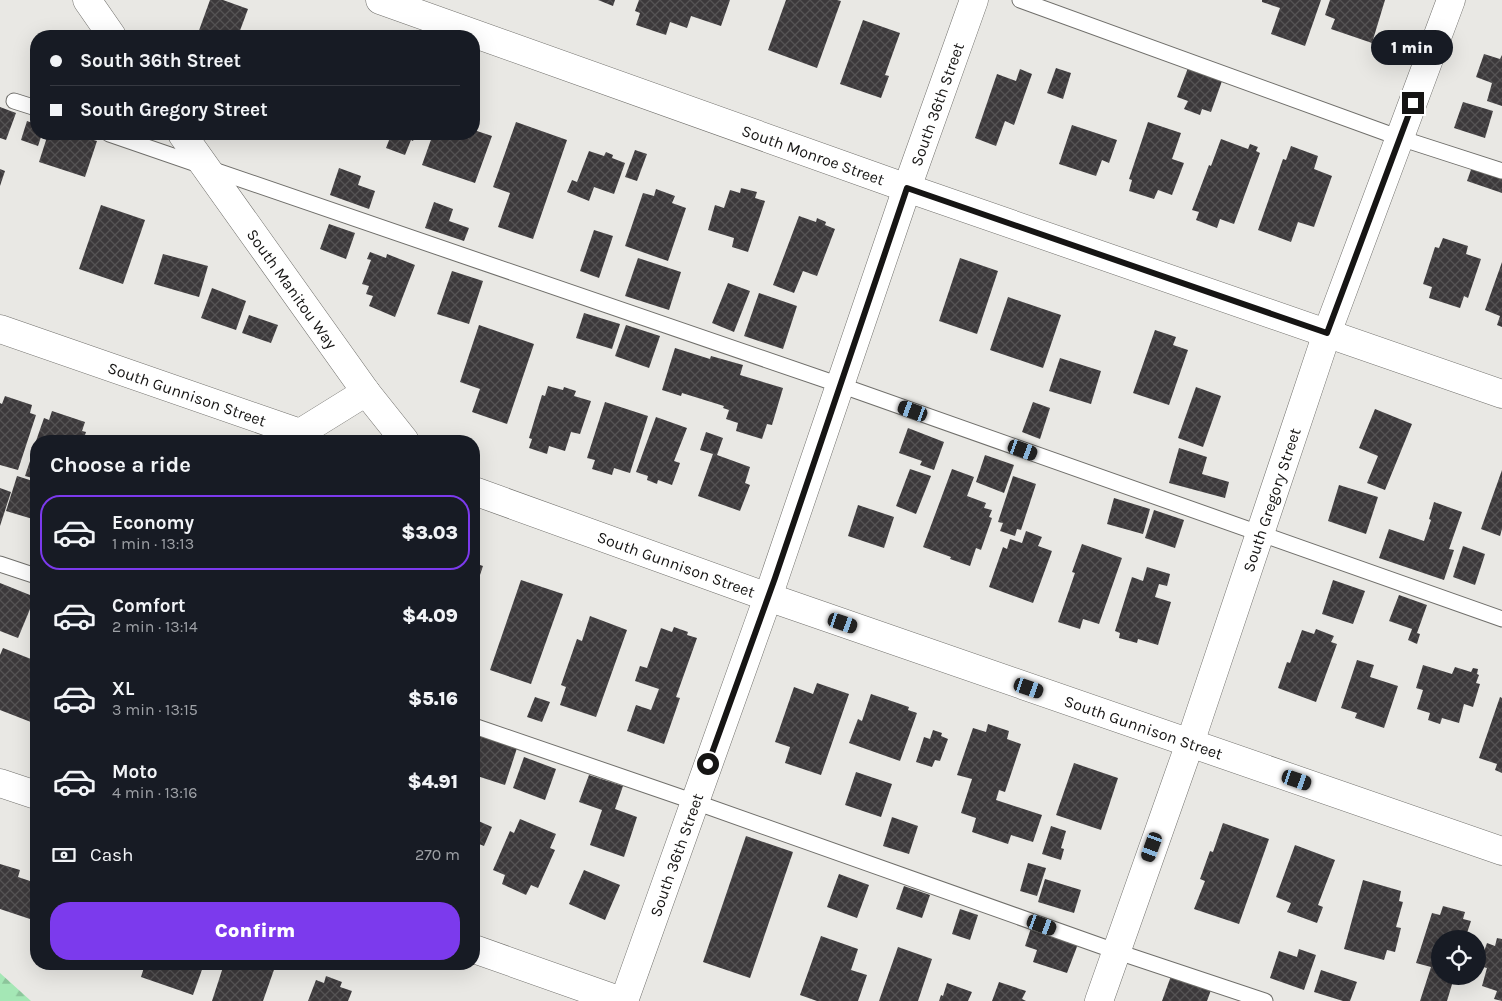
<!DOCTYPE html>
<html lang="en">
<head>
<meta charset="utf-8">
<style>
	:root { --surface:#171b24; --page:#242831; --text:#f1f3f6; --muted:#9ea1a6; --line:#363941; --accent:#7c3aed }
	body { margin:0; font-family:Karla,sans-serif; background:var(--page); color:var(--text); height:100vh; display:flex; flex-direction:column; font-size:19px; white-space:nowrap }
	* { box-sizing:border-box; margin:0 }
	p { font-size:16px; color:var(--muted) }
	.icon { flex:none; width:28px; height:28px; fill:none; stroke:currentColor; stroke-width:2; stroke-linecap:round; stroke-linejoin:round }
	.map { position:relative; flex:1; overflow:hidden }
	.side { position:absolute; left:30px; top:435px; width:450px; height:535px; display:flex; flex-direction:column; background:var(--surface); border-radius:20px; box-shadow:0 5px 20px #0002 }
	.side>* { flex:none }
	.hud { position:absolute; left:30px; top:30px; width:450px; height:110px; border-radius:20px; box-shadow:0 5px 20px #0002; display:grid; align-content:center; height:110px; padding:0 20px; background:var(--surface) }
	.fabs { position:absolute; left:1431px; top:930px; display:grid; gap:10px }
	.fabs a { display:grid; place-items:center; width:55px; height:55px; border-radius:50%; background:var(--surface); box-shadow:0 5px 20px #0002; font-size:25px }
	.end { position:absolute; width:22px; height:22px; margin:-11px; border:6px solid #161514; background:#fff; box-shadow:0 0 0 2px #fff }
	.from { border-radius:50% }
	.bubble { position:absolute; height:35px; border-radius:18px; background:var(--surface); box-shadow:0 5px 20px #0002; font-size:16px; font-weight:800; line-height:35px; text-align:center }
	.car { position:absolute; width:15px; height:30px; margin:-15px -8px; border-radius:6px; box-shadow:0 0 4px 1px #0007; background:linear-gradient(#222 24%,#8ab4d8 0 40%,#222 0 76%,#8ab4d8 0 86%,#222 0) }
	.hud b { display:flex; align-items:center; gap:18px; height:48px; font-size:19px }
	.hud b+b { border-top:1px solid var(--line) }
	.hud i { width:12px; height:12px; background:var(--text) }
	ul { padding:0; list-style:none }
	li { display:flex; align-items:center; gap:15px; height:75px; margin:0 10px 8px; padding:0 10px; border:2px solid transparent; border-radius:20px }
	li div { flex:1 }
	li b { display:block; font-size:19px }
	li em { font-style:normal; font-weight:800 }
	li.active { border-color:var(--accent) }
	li>.icon { width:45px; height:45px; stroke-width:1.5 }
	h2 { padding:0 20px; font-size:22px; line-height:60px }
	.pay { display:flex; align-items:center; gap:12px; height:55px; padding:0 20px; font-size:19px }
	.pay p { margin-inline-start:auto }
	.cta { display:flex; gap:10px; margin-top:auto; padding:10px 20px }
	.cta a { flex:1; height:58px; border-radius:20px; background:var(--accent); color:#fff; font-size:20px; font-weight:800; line-height:58px; text-align:center }
	.map>svg:first-child { display:block }
</style>
</head>
<body>
<div class="map">
<svg width="1502" height="1001" viewBox="0 0 1502 1001">
	<defs>
		<pattern id="forest-firs" width="22" height="20" patternUnits="userSpaceOnUse" patternTransform="scale(1.25)"><rect width="22" height="20" fill="#a4e7b5"/><path d="M5 1l3.5 6h-7zM16 11l3.5 6h-7z" fill="#8cc59b"/></pattern>
		<pattern id="building-cross-hatch" width="8" height="8" patternUnits="userSpaceOnUse" patternTransform="scale(1.25)"><rect width="8" height="8" fill="#3c393b"/><path d="M0 0l8 8M0 8l8-8" fill="none" stroke="#555354"/></pattern>
	</defs>
	<rect width="100%" height="100%" fill="#e9e8e4"/>
	<polygon fill="url(#forest-firs)" points="0,973 31,1001 0,1001"/>
	<g fill="url(#building-cross-hatch)">
		<polygon points="210,0 223,0 248,9 238,36 197,36"/>
		<polygon points="598,0 615,0 613,6"/>
		<polygon points="639,0 730,0 721,26 691,16 687,28 670,22 666,35 636,25 640,13 635,11"/>
		<polygon points="786,0 837,0 841,1 817,68 768,50"/>
		<polygon points="1262,0 1321,0 1305,46 1271,34 1280,8 1262,2"/>
		<polygon points="1330,0 1385,0 1372,43 1331,29 1335,19 1325,15"/>
		<polygon points="863,20 900,33 885,75 889,76 881,98 840,84"/>
		<polygon points="1484,54 1500,59 1502,55 1502,106 1487,101 1492,83 1476,77"/>
		<polygon points="1056,68 1071,73 1063,99 1047,93"/>
		<polygon points="1188,68 1222,81 1211,112 1202,109 1200,115 1184,109 1188,101 1177,97"/>
		<polygon points="1020,69 1032,74 1014,125 1005,121 996,146 975,138 997,74 1016,81"/>
		<polygon points="1463,102 1493,111 1485,138 1454,128"/>
		<polygon points="0,107 16,113 6,140 0,138"/>
		<polygon points="27,121 36,124 36,134 42,134 38,146 21,140"/>
		<polygon points="516,122 567,140 533,239 498,227 510,193 493,187"/>
		<polygon points="1148,122 1181,133 1172,159 1184,163 1172,195 1158,190 1154,199 1129,191 1132,180 1129,179"/>
		<polygon points="1072,125 1117,140 1109,163 1102,160 1096,176 1059,164"/>
		<polygon points="474,130 492,136 475,183 422,165 433,134 474,134"/>
		<polygon points="48,134 73,134 97,141 85,177 39,162"/>
		<polygon points="388,134 416,134 413,141 411,140 405,155 386,148 391,135"/>
		<polygon points="1221,139 1248,149 1250,144 1258,147 1256,151 1260,153 1234,224 1220,219 1217,228 1196,220 1199,212 1192,210 1209,165 1211,166"/>
		<polygon points="1291,146 1318,156 1314,169 1332,176 1314,227 1298,222 1291,242 1258,230 1283,159 1286,160"/>
		<polygon points="635,150 647,154 637,181 625,177"/>
		<polygon points="589,151 604,156 606,152 613,155 612,158 625,163 614,194 594,187 589,201 567,192 572,180 577,182"/>
		<polygon points="1473,164 1502,173 1502,193 1467,181"/>
		<polygon points="339,168 361,176 358,185 375,191 369,209 330,195"/>
		<polygon points="0,169 5,171 0,186"/>
		<polygon points="741,188 757,192 755,198 765,201 748,252 732,247 734,238 708,230 715,205 724,208 730,190 740,193"/>
		<polygon points="656,189 675,196 672,203 686,208 668,261 625,246 643,193 654,196"/>
		<polygon points="434,202 453,209 449,221 469,228 464,241 425,228"/>
		<polygon points="101,205 145,220 123,284 79,269"/>
		<polygon points="799,216 816,222 817,218 826,222 825,225 835,229 817,276 803,271 794,293 773,285"/>
		<polygon points="329,224 355,233 346,259 320,249"/>
		<polygon points="594,230 613,236 599,278 580,271"/>
		<polygon points="1443,238 1468,246 1466,254 1481,259 1468,298 1464,296 1460,308 1429,298 1432,287 1423,284 1435,247 1439,248"/>
		<polygon points="370,252 386,258 387,254 415,265 395,317 369,306 373,296 366,294 369,286 362,284 371,260 367,259"/>
		<polygon points="163,254 208,266 199,297 154,284"/>
		<polygon points="638,258 681,272 669,310 625,296"/>
		<polygon points="960,258 998,271 977,334 939,321"/>
		<polygon points="1502,262 1502,327 1497,325 1500,316 1485,310"/>
		<polygon points="452,271 483,281 469,324 437,314"/>
		<polygon points="728,283 750,291 734,332 712,323"/>
		<polygon points="212,288 246,301 236,330 201,318"/>
		<polygon points="759,293 797,306 783,349 744,336"/>
		<polygon points="1008,297 1061,315 1043,368 990,350"/>
		<polygon points="584,313 620,324 612,349 576,338"/>
		<polygon points="249,315 278,325 271,343 242,333"/>
		<polygon points="479,325 534,344 507,424 472,412 480,389 460,382"/>
		<polygon points="626,325 660,336 649,368 615,356"/>
		<polygon points="1155,330 1176,337 1173,345 1188,350 1169,405 1133,393"/>
		<polygon points="675,348 710,359 711,356 743,365 740,375 783,388 772,425 767,424 762,439 736,431 738,423 726,419 729,410 723,408 724,406 682,393 681,396 662,390"/>
		<polygon points="1060,358 1101,371 1091,404 1049,391"/>
		<polygon points="548,386 563,390 564,387 576,391 574,396 591,401 580,434 571,432 565,451 549,446 547,454 529,448 532,439 529,438 542,395 545,396"/>
		<polygon points="1196,387 1221,396 1203,447 1178,438"/>
		<polygon points="5,396 32,405 30,413 36,415 18,470 0,465 0,403 2,404"/>
		<polygon points="605,402 648,416 630,473 614,468 612,475 592,469 595,460 587,458"/>
		<polygon points="1033,402 1050,408 1040,439 1022,432"/>
		<polygon points="1375,409 1412,424 1385,490 1367,483 1378,456 1359,448"/>
		<polygon points="52,411 85,422 82,431 86,432 83,441 36,441 44,418 49,420"/>
		<polygon points="656,417 687,428 674,461 680,463 672,485 658,480 657,484 647,480 648,476 636,472"/>
		<polygon points="908,428 944,442 934,470 920,465 922,461 899,453"/>
		<polygon points="706,432 723,438 717,455 750,467 745,483 750,485 740,511 698,496 713,454 700,450"/>
		<polygon points="126,436 141,441 124,441"/>
		<polygon points="36,443 36,479 25,476"/>
		<polygon points="1179,448 1207,457 1202,474 1229,482 1225,498 1169,483"/>
		<polygon points="985,455 1014,465 1004,493 976,482"/>
		<polygon points="910,469 931,476 916,514 896,506"/>
		<polygon points="952,469 974,477 967,496 986,503 984,508 992,510 989,517 992,518 981,550 976,548 970,566 950,559 951,557 923,547"/>
		<polygon points="1502,470 1502,529 1500,536 1481,529"/>
		<polygon points="17,476 36,482 36,520 6,511"/>
		<polygon points="1013,476 1036,484 1021,530 1017,529 1015,536 1000,531 1003,523 998,522"/>
		<polygon points="1339,485 1378,497 1366,534 1328,521"/>
		<polygon points="0,488 11,492 0,526"/>
		<polygon points="1114,498 1150,509 1143,534 1107,524"/>
		<polygon points="1434,502 1462,512 1449,549 1454,550 1444,580 1379,558 1389,529 1424,541 1431,520 1429,519"/>
		<polygon points="858,505 894,517 884,548 848,536"/>
		<polygon points="1154,510 1184,520 1175,548 1145,538"/>
		<polygon points="1026,531 1042,537 1038,546 1052,551 1033,603 989,587 1003,547 1007,549 1010,539 1022,543"/>
		<polygon points="1082,544 1122,558 1099,624 1083,619 1080,629 1058,622 1075,573 1072,572"/>
		<polygon points="1463,546 1485,554 1475,585 1453,577"/>
		<polygon points="474,563 483,566 474,593"/>
		<polygon points="1147,567 1170,574 1167,586 1159,584 1155,597 1171,602 1158,645 1138,639 1137,643 1119,638 1120,633 1115,631 1132,577 1143,581"/>
		<polygon points="521,580 563,594 531,684 490,670"/>
		<polygon points="1333,580 1365,591 1353,624 1322,614"/>
		<polygon points="0,583 35,597 18,638 0,631"/>
		<polygon points="1399,595 1427,605 1417,633 1420,634 1417,644 1408,640 1412,629 1389,621"/>
		<polygon points="590,616 627,630 596,717 560,705 566,687 561,685 577,639 582,641"/>
		<polygon points="674,627 688,632 687,635 697,638 676,697 680,698 664,744 627,731 636,705 651,710 659,689 635,681 640,666 647,668 661,628 672,632"/>
		<polygon points="1316,629 1334,636 1331,642 1337,644 1316,702 1278,688 1287,662 1290,663 1302,630 1314,634"/>
		<polygon points="3,648 36,661 36,724 0,710 0,655"/>
		<polygon points="1357,660 1374,665 1370,677 1398,686 1384,728 1355,718 1357,713 1341,708"/>
		<polygon points="1423,665 1452,674 1455,667 1471,672 1473,668 1478,669 1477,674 1479,675 1476,683 1480,684 1473,707 1464,704 1459,723 1442,718 1440,724 1428,720 1430,713 1417,709 1423,690 1416,688"/>
		<polygon points="817,683 849,694 821,775 785,763 790,747 775,742 794,687 813,694"/>
		<polygon points="871,694 909,707 908,710 917,713 900,761 849,743 858,719 862,721"/>
		<polygon points="535,697 550,702 542,722 527,717"/>
		<polygon points="1500,697 1502,698 1502,773 1495,770 1497,764 1479,758"/>
		<polygon points="988,724 1009,731 1007,739 1021,744 1005,792 999,790 996,800 1042,815 1033,842 1011,835 1008,844 972,832 976,818 961,813 972,779 957,775 973,728 986,732"/>
		<polygon points="933,730 942,733 941,736 948,739 940,761 935,760 932,767 916,762 924,737 930,739"/>
		<polygon points="479,736 517,748 505,785 474,775 474,752"/>
		<polygon points="524,757 556,769 545,800 513,788"/>
		<polygon points="1074,763 1118,778 1101,830 1056,815"/>
		<polygon points="856,772 892,784 881,817 845,805"/>
		<polygon points="589,775 623,786 615,809 637,817 624,857 590,845 602,810 579,802"/>
		<polygon points="892,817 918,826 909,854 883,846"/>
		<polygon points="474,819 492,827 484,846 479,844 474,856"/>
		<polygon points="520,819 556,834 550,848 555,850 538,888 531,885 526,895 502,884 505,875 493,870 510,831 514,833"/>
		<polygon points="1223,823 1269,839 1239,924 1194,909 1205,881 1200,879 1210,851 1213,852"/>
		<polygon points="1051,826 1066,831 1061,848 1064,849 1061,860 1042,854"/>
		<polygon points="746,836 793,852 750,978 703,962"/>
		<polygon points="1295,845 1335,860 1318,905 1323,907 1317,923 1287,912 1291,903 1276,897"/>
		<polygon points="1028,863 1046,868 1037,896 1020,891"/>
		<polygon points="0,864 20,870 18,877 36,883 36,921 0,909"/>
		<polygon points="584,870 620,885 605,920 569,904"/>
		<polygon points="839,874 869,885 857,918 827,907"/>
		<polygon points="1045,879 1081,890 1074,913 1038,902"/>
		<polygon points="1363,880 1401,891 1399,901 1403,902 1396,927 1401,928 1395,952 1387,950 1384,960 1344,949"/>
		<polygon points="904,886 930,895 922,918 896,909"/>
		<polygon points="1443,906 1465,912 1463,919 1471,921 1465,939 1440,939 1440,976 1453,976 1452,980 1453,981 1447,1001 1420,1001 1431,967 1416,963 1432,913 1440,915"/>
		<polygon points="960,909 978,915 970,940 952,934"/>
		<polygon points="1031,928 1078,944 1067,973 1033,962 1037,950 1025,946"/>
		<polygon points="821,936 858,949 851,970 867,975 858,1001 817,1001 800,995"/>
		<polygon points="1497,938 1502,939 1502,1001 1494,999 1497,991 1482,986 1487,968 1479,966 1487,943 1495,946"/>
		<polygon points="898,947 932,959 918,1001 879,1001"/>
		<polygon points="1299,949 1316,955 1304,990 1270,978 1279,951 1297,957"/>
		<polygon points="145,964 204,964 193,995 141,977"/>
		<polygon points="224,964 276,964 263,1001 212,1001"/>
		<polygon points="1321,970 1357,982 1350,1001 1343,1001 1314,992"/>
		<polygon points="326,976 342,982 340,987 352,991 348,1001 308,1001 316,980 324,983"/>
		<polygon points="1171,976 1211,990 1207,1001 1162,1001"/>
		<polygon points="999,982 1026,991 1022,999 1026,1001 992,1001"/>
		<polygon points="947,983 972,992 968,1001 939,1001 941,995 943,996"/>
	</g>
	<g fill="none" stroke-linecap="round" stroke-linejoin="round">
		<defs>
			<g id="service">
				<polyline points="1020,0 1400,138 1502,171"/>
				<polyline points="14,101 36,108"/>
				<polyline points="109,134 840,385 1502,619"/>
				<polyline points="0,564 36,576"/>
				<polyline points="474,726 695,802 1115,951 1265,1001"/>
			</g>
			<g id="minor">
				<polyline points="87,0 112,36"/>
				<path id="s1" d="M380,0L907,188L1502,394"/>
				<path id="s2" d="M182,134L366,392L405,441"/>
				<path id="s3" d="M0,329L300,433L366,392"/>
				<path id="s4" d="M474,491L768,597L1502,851"/>
				<polyline points="0,783 36,795"/>
				<polyline points="474,949 621,1001"/>
				<path id="s5" d="M1099,1001L1190,743L1327,333L1451,0"/>
			</g>
			<g id="tertiary">
				<path id="s6" d="M624,1001L768,597L907,188L974,0"/>
			</g>
		</defs>
		<use href="#service" stroke="#706f6b" stroke-width="17"/>
		<use href="#minor" stroke="#706f6b" stroke-width="29"/>
		<use href="#tertiary" stroke="#706f6b" stroke-width="29"/>
		<use href="#service" stroke="#fff" stroke-width="15"/>
		<use href="#minor" stroke="#fff" stroke-width="28"/>
		<use href="#tertiary" stroke="#fff" stroke-width="28"/>
	</g>
	<g fill="none" stroke-linecap="round" stroke-linejoin="round">
		<polyline stroke="#161514" stroke-width="6" points="708,764 775,578 907,188 1327,333 1413,103"/>
	</g>
	<g text-anchor="middle" stroke-width="5" stroke-linejoin="round" paint-order="stroke">
		<g font-size="16" fill="#161514" stroke="#f6f5f1">
			<text dy="6" stroke="none"><textPath href="#s6" startOffset="950">South 36th Street</textPath></text>
			<text dy="6" stroke="none"><textPath href="#s1" startOffset="460">South Monroe Street</textPath></text>
			<text dy="6" stroke="none"><textPath href="#s2" startOffset="190">South Manitou Way</textPath></text>
			<text dy="6" stroke="none"><textPath href="#s3" startOffset="198">South Gunnison Street</textPath></text>
			<text dy="6" stroke="none"><textPath href="#s5" startOffset="530">South Gregory Street</textPath></text>
			<text dy="6" stroke="none"><textPath href="#s4" startOffset="215">South Gunnison Street</textPath></text>
			<text dy="6" stroke="none"><textPath href="#s4" startOffset="710">South Gunnison Street</textPath></text>
			<text dy="6" stroke="none"><textPath href="#s6" startOffset="155">South 36th Street</textPath></text>
		</g>
	</g>
</svg>
<div class="fabs">
<a><svg class="icon" aria-label="locate" viewBox="0 0 24 24"><circle cx="12" cy="12" r="6"/><path d="M12 2v4M12 18v4M2 12h4M18 12h4"/></svg></a>
</div>
<i class="end from" style="left:708px;top:764px"></i>
<i class="end" style="left:1413px;top:103px"></i>
<div class="bubble" style="left:1371px;top:30px;width:82px">1 min</div>
<i class="car" style="left:913px;top:411px;rotate:290deg"></i>
<i class="car" style="left:1023px;top:450px;rotate:110deg"></i>
<i class="car" style="left:843px;top:623px;rotate:109deg"></i>
<i class="car" style="left:1029px;top:688px;rotate:109deg"></i>
<i class="car" style="left:1297px;top:780px;rotate:109deg"></i>
<i class="car" style="left:1152px;top:847px;rotate:200deg"></i>
<i class="car" style="left:1042px;top:925px;rotate:110deg"></i>
<div class="hud">
<b><i class="from"></i>South 36th Street</b>
<b><i></i>South Gregory Street</b>
</div>
<section class="side">
<h2>Choose a ride</h2>
<ul>
<li class="active"><svg class="icon" aria-label="car" viewBox="0 0 24 24"><path d="M5 17H2v-5l4-1 3-4h7l3 4 3 1v5h-3M9 17h6M6 11h13"/><circle cx="7" cy="17" r="2"/><circle cx="17" cy="17" r="2"/></svg><div><b>Economy</b><p>1 min · 13:13</p></div><em>$3.03</em></li>
<li><svg class="icon" aria-label="car" viewBox="0 0 24 24"><path d="M5 17H2v-5l4-1 3-4h7l3 4 3 1v5h-3M9 17h6M6 11h13"/><circle cx="7" cy="17" r="2"/><circle cx="17" cy="17" r="2"/></svg><div><b>Comfort</b><p>2 min · 13:14</p></div><em>$4.09</em></li>
<li><svg class="icon" aria-label="car" viewBox="0 0 24 24"><path d="M5 17H2v-5l4-1 3-4h7l3 4 3 1v5h-3M9 17h6M6 11h13"/><circle cx="7" cy="17" r="2"/><circle cx="17" cy="17" r="2"/></svg><div><b>XL</b><p>3 min · 13:15</p></div><em>$5.16</em></li>
<li><svg class="icon" aria-label="car" viewBox="0 0 24 24"><path d="M5 17H2v-5l4-1 3-4h7l3 4 3 1v5h-3M9 17h6M6 11h13"/><circle cx="7" cy="17" r="2"/><circle cx="17" cy="17" r="2"/></svg><div><b>Moto</b><p>4 min · 13:16</p></div><em>$4.91</em></li>
</ul>
<div class="pay"><svg class="icon" aria-label="cash" viewBox="0 0 24 24"><path d="M3 7h18v10H3z"/><circle cx="12" cy="12" r="2"/></svg>Cash<p>270 m</p></div>
<div class="cta"><a>Confirm</a></div>
</section>
</div>
</body>
</html>
